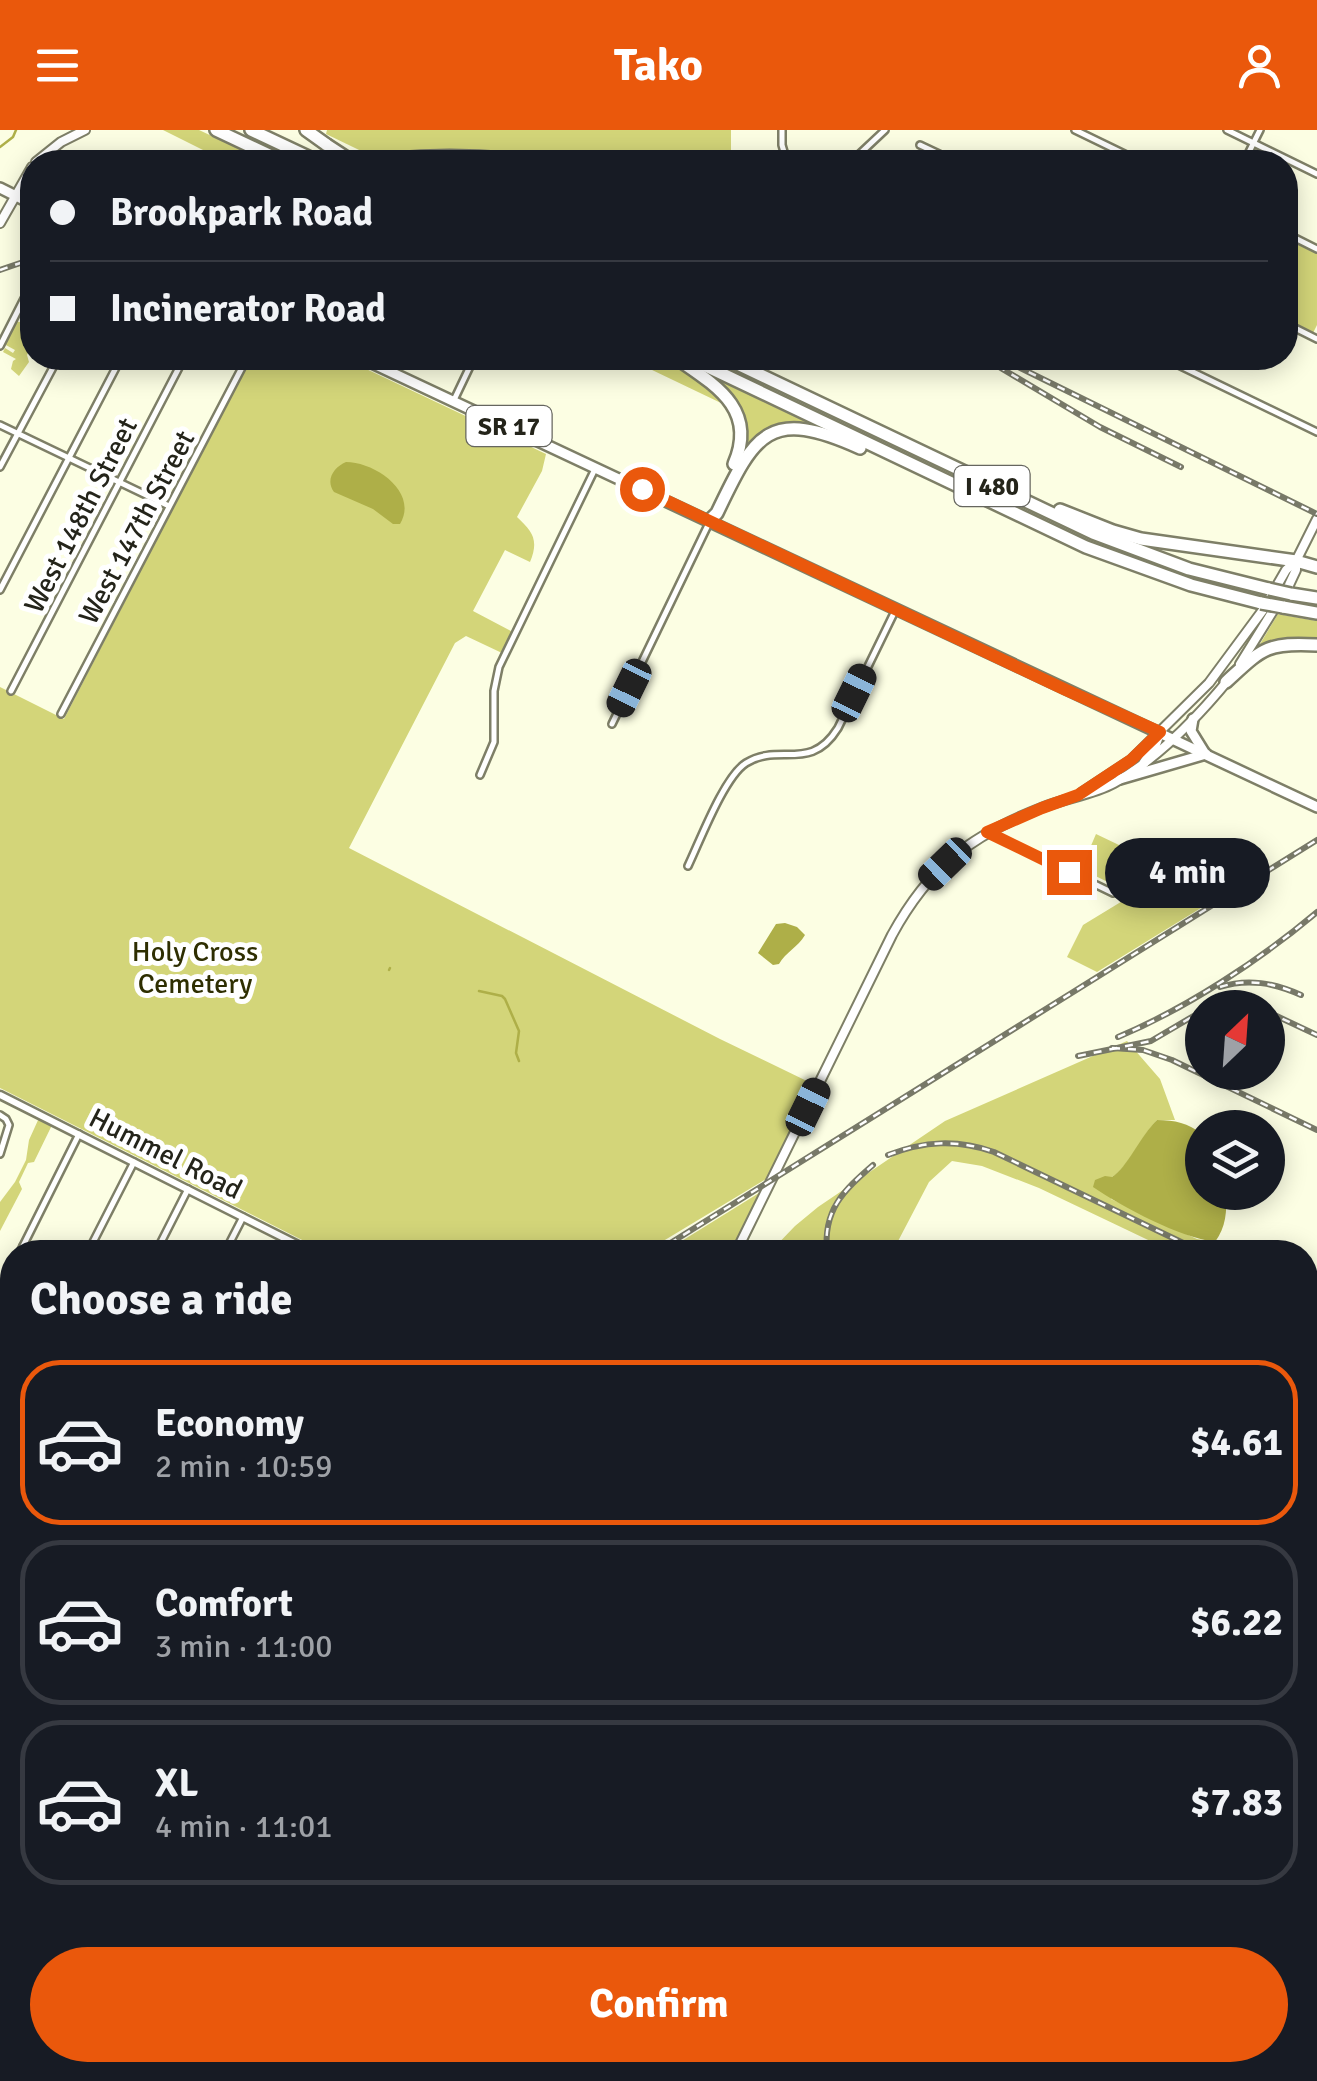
<!DOCTYPE html>
<html lang="en">
<head>
<meta charset="utf-8">
<style>
	:root { --surface:#171b24; --page:#20242c; --text:#f1f3f6; --muted:#9ea1a6; --line:#363941; --accent:#ea580c }
	body { margin:0; font-family:Signika,sans-serif; background:var(--page); color:var(--text); height:100vh; display:flex; flex-direction:column; font-size:38px; white-space:nowrap }
	* { box-sizing:border-box; margin:0 }
	p { font-size:32px; color:var(--muted) }
	.icon { flex:none; width:55px; height:55px; fill:none; stroke:currentColor; stroke-width:2; stroke-linecap:round; stroke-linejoin:round }
	.map { position:relative; flex:1; overflow:hidden }
	.panel { position:absolute; left:0px; top:1110px; width:1318px; height:842px; display:flex; flex-direction:column; background:var(--surface); border-radius:40px 40px 0 0; box-shadow:0 5px 25px #0003 }
	.panel>* { flex:none }
	.hud { position:absolute; left:20px; top:20px; width:1278px; height:220px; border-radius:40px; box-shadow:0 5px 25px #0003; display:grid; align-content:center; height:220px; padding:0 30px; background:var(--surface) }
	.needle { width:65px; rotate:25deg }
	.controls { position:absolute; left:1185px; top:860px; display:grid; gap:20px }
	.controls a { display:grid; place-items:center; width:100px; height:100px; border-radius:50%; background:var(--surface); box-shadow:0 5px 25px #0003; font-size:50px }
	.end { position:absolute; width:45px; height:45px; margin:-22px; border:12px solid #ea580c; background:#fff; box-shadow:0 0 0 5px #fff }
	.from { border-radius:50% }
	.bubble { position:absolute; height:70px; border-radius:35px; background:var(--surface); box-shadow:0 5px 25px #0003; font-size:32px; font-weight:800; line-height:70px; text-align:center }
	.car { position:absolute; width:30px; height:60px; margin:-30px -15px; border-radius:12px; box-shadow:0 0 8px 2px #0007; background:linear-gradient(#222 24%,#8ab4d8 0 40%,#222 0 76%,#8ab4d8 0 86%,#222 0) }
	.hud b { display:flex; align-items:center; gap:35px; height:95px; font-size:38px }
	.hud b+b { border-top:2px solid var(--line) }
	.hud i { width:25px; height:25px; background:var(--text) }
	ul { padding:0; list-style:none }
	li { display:flex; align-items:center; gap:30px; height:165px; margin:0 20px 15px; padding:0 10px; border:5px solid var(--line); border-radius:40px }
	li div { flex:1 }
	li b { display:block; font-size:38px }
	li em { font-style:normal; font-weight:800 }
	li.active { border-color:var(--accent) }
	li>.icon { width:90px; height:90px; stroke-width:1.5 }
	h2 { padding:0 30px; font-size:45px; line-height:120px }
	.button { display:flex; gap:20px; margin-top:auto; padding:20px 30px }
	.button a { flex:1; height:115px; border-radius:60px; background:var(--accent); color:#fff; font-size:40px; font-weight:800; line-height:115px; text-align:center }
	header { display:flex; justify-content:space-between; align-items:center; height:130px; padding:0 30px; background:var(--accent); color:#fff; font-size:45px; font-weight:800 }
	.map>svg:first-child { display:block }
</style>
</head>
<body>
<header><svg class="icon" aria-label="menu" viewBox="0 0 24 24"><path d="M4 6h16M4 12h16M4 18h16"/></svg>Tako<svg class="icon" aria-label="person" viewBox="0 0 24 24"><circle cx="12" cy="8" r="4"/><path d="M4 21q1-7 8-7t8 7"/></svg></header>
<div class="map">
<svg width="1317" height="1951" viewBox="0 0 1317 1951">
	<rect width="100%" height="100%" fill="#fcfee3"/>
	<g fill="#d3d579">
		<polygon points="163,0 199,0 267,32 227,32"/>
		<polygon points="327,0 731,0 731,32 384,32 326,4"/>
		<polygon points="1285,107 1317,123 1317,195 1313,203 1285,189"/>
		<polygon points="16,191 23,193 22,200 26,202 30,197 32,199 32,215 27,225 29,232 19,246 11,239 13,231 16,229 3,222 5,218 13,223 15,220 4,214"/>
		<path d="M251,228H343L546,324L542,341L517,387C533,402 539,410 530,432L505,420L473,481L513,502L502,523L466,506L455,513L349,718L720,909L813,954L766,1049L645,1122H326L0,958V557L64,589Z"/>
		<path d="M627,228C638,228 650,226 661,228C684,230 709,255 721,273Z"/>
		<polygon points="710,246 815,296 815,297 802,296 745,322 742,321 744,306"/>
		<polygon points="1278,484 1317,491 1317,513 1254,524"/>
		<polygon points="1096,704 1211,759 1222,765 1097,842 1067,827 1083,795 1129,767 1112,759 1114,755 1081,739"/>
		<path d="M1127,911L1160,949L1175,990H1157C1141,1006 1128,1038 1112,1047L1111,1069L1197,1109L1215,1112L1214,1122H1166L1167,1119L1039,1058L982,1036L952,1031L929,1052L896,1115L900,1122H770L795,1096L818,1077L945,991Z"/>
		<polygon points="39,988 52,995 34,1032 28,1033 19,1052 22,1059 0,1101 0,1072 15,1052 26,1030 29,1010"/>
		<polygon points="759,1063 731,1122 664,1122"/>
		<polygon points="1218,1940 1289,1940 1302,1947 1300,1951 1214,1951 1222,1943"/>
	</g>
	<g fill="#aeaf48">
		<path d="M346,332C375,332 419,362 400,394H393L373,379L334,362C325,350 334,337 346,332Z"/>
		<path d="M785,793L797,797L805,805C798,817 786,822 779,834L773,835L758,823L776,794Z"/>
		<path d="M1157,990C1175,990 1188,993 1202,1004V1062L1226,1063C1227,1081 1226,1097 1215,1112C1179,1107 1124,1078 1093,1057L1095,1050L1105,1046L1112,1047C1127,1038 1141,1005 1157,990Z"/>
	</g>
	<g fill="none" stroke-linecap="round" stroke-linejoin="round">
		<g stroke="#aeaf48" stroke-width="2.5">
			<polyline points="0,17 13,7 16,0"/>
			<polyline points="389,840 390,838"/>
			<polyline points="479,861 502,866 505,869 519,901 516,923 519,931"/>
		</g>
		<defs>
			<g id="minor">
				<polyline points="782,0 782,15 787,32"/>
				<polyline points="1075,0 1141,32"/>
				<polyline points="1227,0 1317,44"/>
				<polyline points="920,15 956,32"/>
				<polyline points="851,32 885,0"/>
				<polyline points="1244,32 1260,0"/>
				<polyline points="1285,103 1317,119"/>
				<polyline points="1285,193 1317,209"/>
				<polyline points="0,216 32,153"/>
				<polyline points="1164,228 1317,302"/>
				<polyline points="454,270 474,228"/>
				<polyline points="0,295 169,376"/>
				<polyline points="0,337 58,228"/>
				<polyline points="0,460 121,228"/>
				<polyline points="11,561 184,228"/>
				<polyline points="61,584 247,228"/>
				<polyline points="612,594 709,393"/>
				<polyline points="480,645 494,612 494,561 499,537 595,339"/>
				<polyline points="989,703 1113,763"/>
				<path d="M688,736C700,711 724,647 746,633C780,612 810,643 838,598L895,481"/>
				<polyline points="0,985 6,989 9,995 0,1024"/>
				<polyline points="23,1116 46,1122"/>
				<polyline points="20,1122 79,1004"/>
				<polyline points="88,1122 134,1032"/>
				<polyline points="156,1122 188,1059"/>
				<polyline points="225,1122 243,1087"/>
				<polyline points="0,1160 12,1136"/>
				<polyline points="0,1291 12,1298"/>
				<polyline points="0,1366 12,1376"/>
				<polyline points="0,1473 12,1465"/>
				<polyline points="0,1608 12,1600"/>
				<polyline points="0,1633 12,1639"/>
				<polyline points="0,1717 12,1724"/>
				<polyline points="0,1805 12,1811"/>
				<polyline points="0,1886 12,1892"/>
				<polyline points="107,1940 129,1951"/>
				<polyline points="728,1940 752,1951"/>
				<polyline points="952,1940 974,1951"/>
				<polyline points="1046,1940 1068,1951"/>
				<polyline points="1142,1951 1148,1940"/>
			</g>
			<polyline id="tertiary" points="0,965 312,1122"/>
			<g id="secondary">
				<polyline points="36,32 61,12 85,0"/>
				<polyline points="0,93 32,37"/>
				<polyline points="1240,534 1289,455 1296,440 1296,431 1317,389"/>
				<polyline points="1081,663 1131,630 1209,553 1263,480 1286,440 1296,431"/>
				<path d="M736,1122L892,805C929,737 970,706 1041,678C1065,668 1092,665 1114,653C1159,628 1197,588 1229,549"/>
				<polyline points="331,1951 337,1940"/>
				<polyline points="1306,1951 1317,1927"/>
			</g>
			<g id="primary">
				<polyline points="0,58 32,74"/>
				<polyline points="361,228 1317,677"/>
				<polyline points="1193,589 1191,601 1204,622"/>
				<polyline points="1144,633 1155,616 1160,602"/>
				<polyline points="1120,649 1206,624"/>
				<polyline points="0,1188 12,1190"/>
				<polyline points="1305,1799 1317,1805"/>
			</g>
			<g id="motorway">
				<polyline points="216,0 284,32"/>
				<polyline points="251,0 319,32"/>
				<polyline points="306,0 327,15"/>
				<path d="M676,228C715,255 758,279 734,334"/>
				<polyline points="689,228 1086,417 1191,455 1261,473"/>
				<polyline points="725,228 1093,403 1189,439 1269,459"/>
				<polyline points="1060,380 1113,401 1141,409 1296,431 1317,437"/>
				<path d="M710,390L717,383C755,303 769,277 860,318"/>
				<polyline points="1291,464 1317,468"/>
				<polyline points="1283,477 1317,483"/>
				<path d="M1226,552C1262,519 1266,512 1317,515"/>
			</g>
		</defs>
		<use href="#minor" stroke="#7e7f67" stroke-width="10"/>
		<use href="#tertiary" stroke="#7e7f67" stroke-width="11"/>
		<use href="#secondary" stroke="#7e7f67" stroke-width="12"/>
		<use href="#primary" stroke="#7e7f67" stroke-width="14"/>
		<use href="#motorway" stroke="#7e7f67" stroke-width="16"/>
		<use href="#minor" stroke="#fff" stroke-width="5"/>
		<use href="#tertiary" stroke="#fff" stroke-width="6"/>
		<use href="#secondary" stroke="#fff" stroke-width="8"/>
		<use href="#primary" stroke="#fff" stroke-width="9"/>
		<use href="#motorway" stroke="#fff" stroke-width="11"/>
		<defs>
			<g id="rail">
				<path d="M338,32C414,17 493,19 570,32"/>
				<polyline points="0,140 32,129"/>
				<polyline points="984,228 1100,297 1181,337"/>
				<polyline points="1000,228 1317,384"/>
				<path d="M1220,857C1248,848 1274,853 1301,865"/>
				<polyline points="1238,878 1242,878"/>
				<polyline points="1268,882 1317,905"/>
				<path d="M1118,907C1187,878 1260,830 1317,782"/>
				<polyline points="1112,918 1143,920 1172,930 1317,1000"/>
				<polyline points="1078,926 1151,911 1202,881"/>
				<path d="M888,1025C924,1011 957,1009 994,1022L1202,1122"/>
				<polyline points="656,1122 1317,710"/>
				<path d="M827,1122C823,1080 843,1061 873,1035"/>
				<polyline points="1305,1451 1317,1457"/>
				<polyline points="0,1532 12,1524"/>
			</g>
		</defs>
		<use href="#rail" stroke="#787968" stroke-width="6"/>
		<use href="#rail" stroke="#fff" stroke-width="2.5" stroke-dasharray="8" stroke-linecap="butt"/>
		<defs>
			<g id="motorway-bridge">
				<polyline points="327,15 353,32"/>
				<polyline points="1269,459 1291,464"/>
				<polyline points="1261,473 1283,477"/>
			</g>
		</defs>
		<use href="#motorway-bridge" stroke="#7e7f67" stroke-width="16" stroke-linecap="butt"/>
		<use href="#motorway-bridge" stroke="#fff" stroke-width="11"/>
	</g>
	<g fill="none" stroke-linecap="round" stroke-linejoin="round">
		<polyline stroke="#ea580c" stroke-width="12" points="642,359 1066,560 1160,602 1131,630 1078,665 1042,678 987,702 1069,742"/>
	</g>
	<g text-anchor="middle" stroke-width="10" stroke-linejoin="round" paint-order="stroke">
		<g fill="#fff" stroke="#66665f" stroke-width="2.5">
			<rect x="466.5" y="276" width="85" height="40" rx="8"/>
			<rect x="954.5" y="336" width="75" height="40" rx="8"/>
		</g>
		<g font-size="25" font-weight="bold" fill="#24241a">
			<text x="509" y="305">SR 17</text>
			<text x="992" y="365">I 480</text>
		</g>
		<g font-size="28" fill="#24241a" stroke="#fff">
			<text transform="translate(80 385) rotate(-63)" y="10">West 148th Street</text>
			<text transform="translate(136 397) rotate(-62)" y="10">West 147th Street</text>
			<text transform="translate(166 1023) rotate(27)" y="10">Hummel Road</text>
		</g>
		<g font-size="28" fill="#2e2e01" stroke="#fff">
			<text x="195" y="831">Holy Cross<tspan x="195" dy="32">Cemetery</tspan></text>
		</g>
	</g>
</svg>
<div class="controls">
<a><svg class="needle" viewBox="-14 -14 28 28"><path d="M0-13l5 13h-10z" fill="#e53935"/><path d="M0 13l5-13h-10z" fill="#9ea1a6"/></svg></a>
<a><svg class="icon" aria-label="layers" viewBox="0 0 24 24"><path d="M12 4l9 5-9 5-9-5zM3 14l9 5 9-5"/></svg></a>
</div>
<i class="end from" style="left:642px;top:359px"></i>
<i class="end" style="left:1069px;top:742px"></i>
<div class="bubble" style="left:1105px;top:708px;width:165px">4 min</div>
<i class="car" style="left:629px;top:558px;rotate:206deg"></i>
<i class="car" style="left:854px;top:563px;rotate:26deg"></i>
<i class="car" style="left:945px;top:734px;rotate:226deg"></i>
<i class="car" style="left:808px;top:977px;rotate:26deg"></i>
<div class="hud">
<b><i class="from"></i>Brookpark Road</b>
<b><i></i>Incinerator Road</b>
</div>
<section class="panel">
<h2>Choose a ride</h2>
<ul>
<li class="active"><svg class="icon" aria-label="car" viewBox="0 0 24 24"><path d="M5 17H2v-5l4-1 3-4h7l3 4 3 1v5h-3M9 17h6M6 11h13"/><circle cx="7" cy="17" r="2"/><circle cx="17" cy="17" r="2"/></svg><div><b>Economy</b><p>2 min · 10:59</p></div><em>$4.61</em></li>
<li><svg class="icon" aria-label="car" viewBox="0 0 24 24"><path d="M5 17H2v-5l4-1 3-4h7l3 4 3 1v5h-3M9 17h6M6 11h13"/><circle cx="7" cy="17" r="2"/><circle cx="17" cy="17" r="2"/></svg><div><b>Comfort</b><p>3 min · 11:00</p></div><em>$6.22</em></li>
<li><svg class="icon" aria-label="car" viewBox="0 0 24 24"><path d="M5 17H2v-5l4-1 3-4h7l3 4 3 1v5h-3M9 17h6M6 11h13"/><circle cx="7" cy="17" r="2"/><circle cx="17" cy="17" r="2"/></svg><div><b>XL</b><p>4 min · 11:01</p></div><em>$7.83</em></li>
</ul>
<div class="button"><a>Confirm</a></div>
</section>
</div>
</body>
</html>
